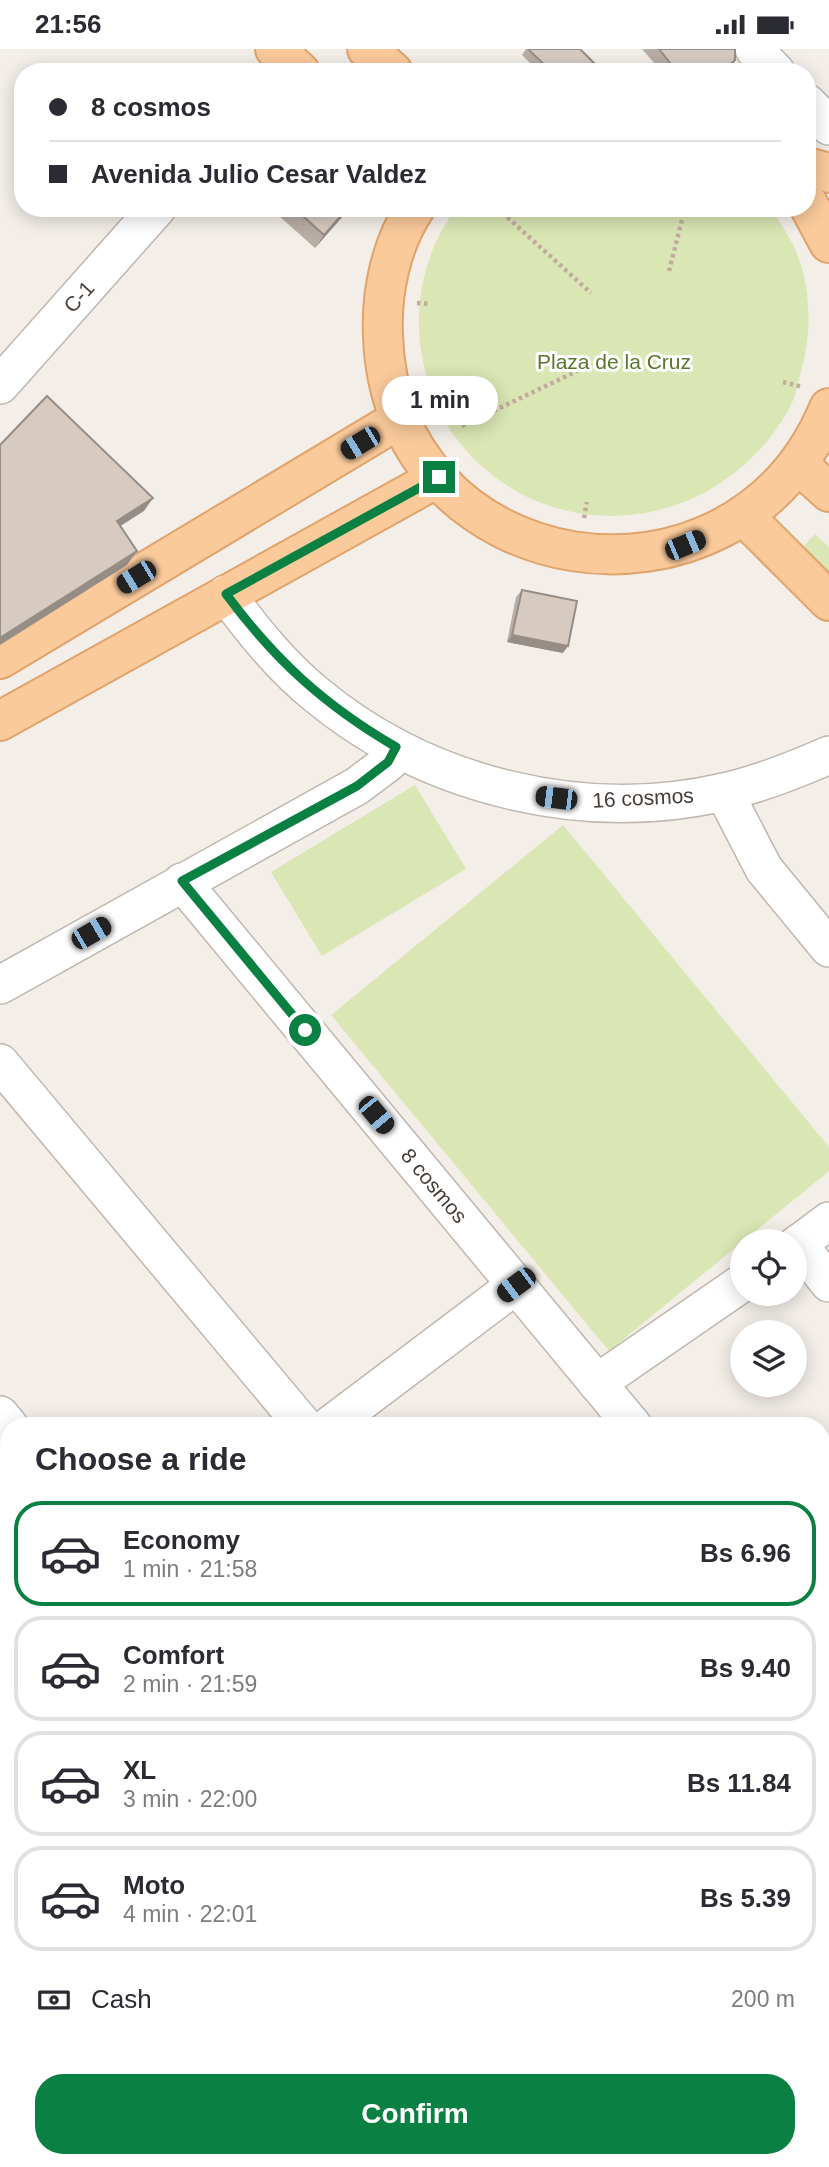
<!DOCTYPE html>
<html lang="en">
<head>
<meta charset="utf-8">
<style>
	:root { --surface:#fff; --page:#f2f2f3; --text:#2b2b33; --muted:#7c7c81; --line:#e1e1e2; --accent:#0b8043 }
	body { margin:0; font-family:Helvetica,sans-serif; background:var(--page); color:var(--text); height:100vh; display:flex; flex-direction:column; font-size:26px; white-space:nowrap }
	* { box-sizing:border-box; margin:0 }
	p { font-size:23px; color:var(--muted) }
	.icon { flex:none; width:38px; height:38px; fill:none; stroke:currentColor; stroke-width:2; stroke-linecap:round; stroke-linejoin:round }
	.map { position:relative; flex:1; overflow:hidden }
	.sheet { position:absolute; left:0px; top:1368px; width:830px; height:751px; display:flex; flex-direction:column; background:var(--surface); border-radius:28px 28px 0 0; box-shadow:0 4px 18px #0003 }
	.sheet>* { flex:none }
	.top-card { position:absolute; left:14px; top:14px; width:802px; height:154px; border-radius:28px; box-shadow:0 4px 18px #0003; display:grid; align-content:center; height:154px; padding:0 35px; background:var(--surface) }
	.tools { position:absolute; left:730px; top:1180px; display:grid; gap:14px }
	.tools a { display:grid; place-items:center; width:77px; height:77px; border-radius:50%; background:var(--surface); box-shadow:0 4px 18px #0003; font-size:35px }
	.end { position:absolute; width:32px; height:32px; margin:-16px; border:9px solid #0b8043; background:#fff; box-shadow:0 0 0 4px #fff }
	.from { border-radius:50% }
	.bubble { position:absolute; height:49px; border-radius:24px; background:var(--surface); box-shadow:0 4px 18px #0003; font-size:23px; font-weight:700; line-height:49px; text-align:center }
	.car { position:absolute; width:21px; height:42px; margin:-21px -10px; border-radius:9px; box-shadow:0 0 5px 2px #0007; background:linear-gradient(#222 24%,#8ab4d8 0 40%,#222 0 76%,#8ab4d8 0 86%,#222 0) }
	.top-card b { display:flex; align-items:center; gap:24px; height:66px; font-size:26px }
	.top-card b+b { border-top:2px solid var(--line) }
	.top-card i { width:18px; height:18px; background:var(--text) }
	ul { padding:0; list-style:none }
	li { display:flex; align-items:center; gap:21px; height:105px; margin:0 14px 10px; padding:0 21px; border:4px solid var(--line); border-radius:28px }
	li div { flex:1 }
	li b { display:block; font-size:26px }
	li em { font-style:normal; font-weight:700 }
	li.selected { border-color:var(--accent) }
	li>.icon { width:63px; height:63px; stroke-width:1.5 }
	h2 { padding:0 35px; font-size:32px; line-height:84px }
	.pay { display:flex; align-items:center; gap:18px; height:77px; padding:0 35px; font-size:26px }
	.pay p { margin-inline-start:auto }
	.cta { display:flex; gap:14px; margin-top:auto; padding:14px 35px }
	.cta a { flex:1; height:80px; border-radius:28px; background:var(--accent); color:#fff; font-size:28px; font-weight:700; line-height:80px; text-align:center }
	.status { display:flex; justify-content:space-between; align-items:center; height:49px; padding:0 35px; background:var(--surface); direction:ltr }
	.status svg { height:19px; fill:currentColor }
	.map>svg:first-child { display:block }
</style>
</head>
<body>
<div class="status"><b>21:56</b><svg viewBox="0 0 49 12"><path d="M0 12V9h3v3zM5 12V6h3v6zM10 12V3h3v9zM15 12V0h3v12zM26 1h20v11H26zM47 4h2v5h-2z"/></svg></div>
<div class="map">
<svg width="829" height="2118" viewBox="0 0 829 2118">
	<rect width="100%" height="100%" fill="#f3eee8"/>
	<g fill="#dae6b3">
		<path d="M457,159H771C779,173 789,186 795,200C811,235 812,283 802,319C798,332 796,348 789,360C710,501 513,504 437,359C432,349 430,335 426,324C410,269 421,204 457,159Z"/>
		<polygon points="815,485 829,498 829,523 803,498"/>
		<polygon points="415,736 466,820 322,907 271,823"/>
		<polygon points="563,776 829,1098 829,1122 609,1302 331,966"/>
	</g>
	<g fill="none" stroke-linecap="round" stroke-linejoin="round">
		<defs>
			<g id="minor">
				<polyline points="754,0 776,23"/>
				<polyline points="807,54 829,77"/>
				<polyline points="0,336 157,159"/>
				<path d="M226,545C253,582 282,618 318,647C429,738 584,775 724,743C760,735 795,721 829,706"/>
				<polyline points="724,743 764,820 829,899"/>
				<polyline points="182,833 633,1377"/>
				<polyline points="0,936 357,737 389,713 395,698"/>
				<polyline points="0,1014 304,1377"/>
				<polyline points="798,1195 829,1234"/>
				<polyline points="794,1198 829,1172"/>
				<polyline points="597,1334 742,1234"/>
				<polyline points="0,1366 9,1377"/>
				<polyline points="329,1377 516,1236"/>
				<polyline points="821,1604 829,1614"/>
				<polyline points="0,1606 9,1600"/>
				<polyline points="0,1749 9,1759"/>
				<polyline points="821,1846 829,1840"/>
				<polyline points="302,2110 308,2118"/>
				<polyline points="430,2118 441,2110"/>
			</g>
			<g id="primary">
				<polyline points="275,0 300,23"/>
				<polyline points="367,0 393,23"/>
				<polyline points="807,118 829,124"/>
				<polyline points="807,153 829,194"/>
				<path d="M415,159C391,196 381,243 383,286C390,534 733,590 829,359"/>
				<polyline points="798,415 829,443"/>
				<polyline points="744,467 829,552"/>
				<polyline points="0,610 401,369"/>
				<polyline points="0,672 439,428"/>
			</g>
		</defs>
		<use href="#minor" stroke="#c1b6ae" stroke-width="40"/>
		<use href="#primary" stroke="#dfa36b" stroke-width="42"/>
		<g stroke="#c0ac9d" stroke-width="4.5" stroke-dasharray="3.5 3.5" stroke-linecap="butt">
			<polyline points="497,159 591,244"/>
			<polyline points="669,222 685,159"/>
			<polyline points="417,254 430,255"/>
			<polyline points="783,333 803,338"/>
			<polyline points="462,377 577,322"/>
			<polyline points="584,469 587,453"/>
		</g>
		<use href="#minor" stroke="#fff" stroke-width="37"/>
		<use href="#primary" stroke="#faca9b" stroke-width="38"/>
	</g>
	<g fill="#b9aea6">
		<polygon points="526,0 580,0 589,21 583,23 539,23 522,6"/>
		<polygon points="642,0 735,0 735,11 726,23 662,23"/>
		<polygon points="270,159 350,159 315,199"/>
		<polygon points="522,541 563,604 507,593 516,548"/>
	</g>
	<g fill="#968d87">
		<polygon points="735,11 726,23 671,23 674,19"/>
		<polygon points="594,14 589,21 583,23 552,23"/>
		<polygon points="348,159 350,159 315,199 324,186"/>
		<polygon points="153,449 144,462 108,485 117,472"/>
		<polygon points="137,502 127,516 0,596 0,589"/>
		<polygon points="512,586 568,597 563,604 507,593"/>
	</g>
	<g fill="#d7cac1" stroke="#968d87" stroke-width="2">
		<polygon points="528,0 580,0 594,14 552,23"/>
		<polygon points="659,0 735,0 735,11 725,21 674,19"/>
		<polygon points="294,159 348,159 324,186"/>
		<polygon points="47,347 153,449 117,472 137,502 0,589 0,396"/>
		<polygon points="522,541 577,552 568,597 512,586"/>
	</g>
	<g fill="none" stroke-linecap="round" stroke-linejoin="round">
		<path stroke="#0b8043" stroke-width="9" d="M305,981L182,832L357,737L388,713L396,698C324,656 275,611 226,545L439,428"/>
	</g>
	<g text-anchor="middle" stroke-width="6" stroke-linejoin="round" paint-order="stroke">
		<g font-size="21" fill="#463d37" stroke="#fff">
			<text transform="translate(79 248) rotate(-48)" y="7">C-1</text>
			<text transform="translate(643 749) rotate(-3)" y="7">16 cosmos</text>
			<text transform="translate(434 1137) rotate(50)" y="7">8 cosmos</text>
		</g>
		<g font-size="21" fill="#58762c" stroke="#fff">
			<text x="614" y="320">Plaza de la Cruz</text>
		</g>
	</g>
</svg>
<div class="tools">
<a><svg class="icon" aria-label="locate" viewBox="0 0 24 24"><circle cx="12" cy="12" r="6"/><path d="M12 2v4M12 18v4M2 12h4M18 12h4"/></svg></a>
<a><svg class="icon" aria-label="layers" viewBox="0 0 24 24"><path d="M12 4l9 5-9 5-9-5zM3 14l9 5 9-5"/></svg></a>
</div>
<i class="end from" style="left:305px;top:981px"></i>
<i class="end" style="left:439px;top:428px"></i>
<div class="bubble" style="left:382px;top:327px;width:116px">1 min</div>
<i class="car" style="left:360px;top:394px;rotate:239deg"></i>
<i class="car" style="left:685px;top:496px;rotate:67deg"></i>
<i class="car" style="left:136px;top:528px;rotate:239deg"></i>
<i class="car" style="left:556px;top:749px;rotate:277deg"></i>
<i class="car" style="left:91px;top:884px;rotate:60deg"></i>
<i class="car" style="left:376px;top:1066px;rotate:140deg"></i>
<i class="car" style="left:516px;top:1236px;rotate:233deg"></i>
<div class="top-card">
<b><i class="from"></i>8 cosmos</b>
<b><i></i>Avenida Julio Cesar Valdez</b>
</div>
<section class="sheet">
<h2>Choose a ride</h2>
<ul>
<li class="selected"><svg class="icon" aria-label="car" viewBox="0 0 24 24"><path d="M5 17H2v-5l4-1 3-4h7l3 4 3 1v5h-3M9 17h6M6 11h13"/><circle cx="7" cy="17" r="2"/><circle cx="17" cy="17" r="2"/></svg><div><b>Economy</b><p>1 min · 21:58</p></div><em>Bs 6.96</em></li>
<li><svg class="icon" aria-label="car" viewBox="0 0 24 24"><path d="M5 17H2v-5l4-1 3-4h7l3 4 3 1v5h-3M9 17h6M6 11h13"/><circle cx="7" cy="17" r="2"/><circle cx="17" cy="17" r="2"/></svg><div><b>Comfort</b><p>2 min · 21:59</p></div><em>Bs 9.40</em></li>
<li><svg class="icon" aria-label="car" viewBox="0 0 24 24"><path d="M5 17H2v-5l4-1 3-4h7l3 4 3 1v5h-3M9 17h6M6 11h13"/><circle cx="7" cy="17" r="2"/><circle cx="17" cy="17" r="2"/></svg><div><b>XL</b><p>3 min · 22:00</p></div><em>Bs 11.84</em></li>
<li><svg class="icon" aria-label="car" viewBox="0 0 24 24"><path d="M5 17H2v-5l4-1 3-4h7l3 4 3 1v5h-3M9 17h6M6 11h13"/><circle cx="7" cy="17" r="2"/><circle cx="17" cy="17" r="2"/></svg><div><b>Moto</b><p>4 min · 22:01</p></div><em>Bs 5.39</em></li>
</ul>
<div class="pay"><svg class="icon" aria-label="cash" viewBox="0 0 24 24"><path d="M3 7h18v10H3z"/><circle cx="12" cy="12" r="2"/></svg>Cash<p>200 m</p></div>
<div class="cta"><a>Confirm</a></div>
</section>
</div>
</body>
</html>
